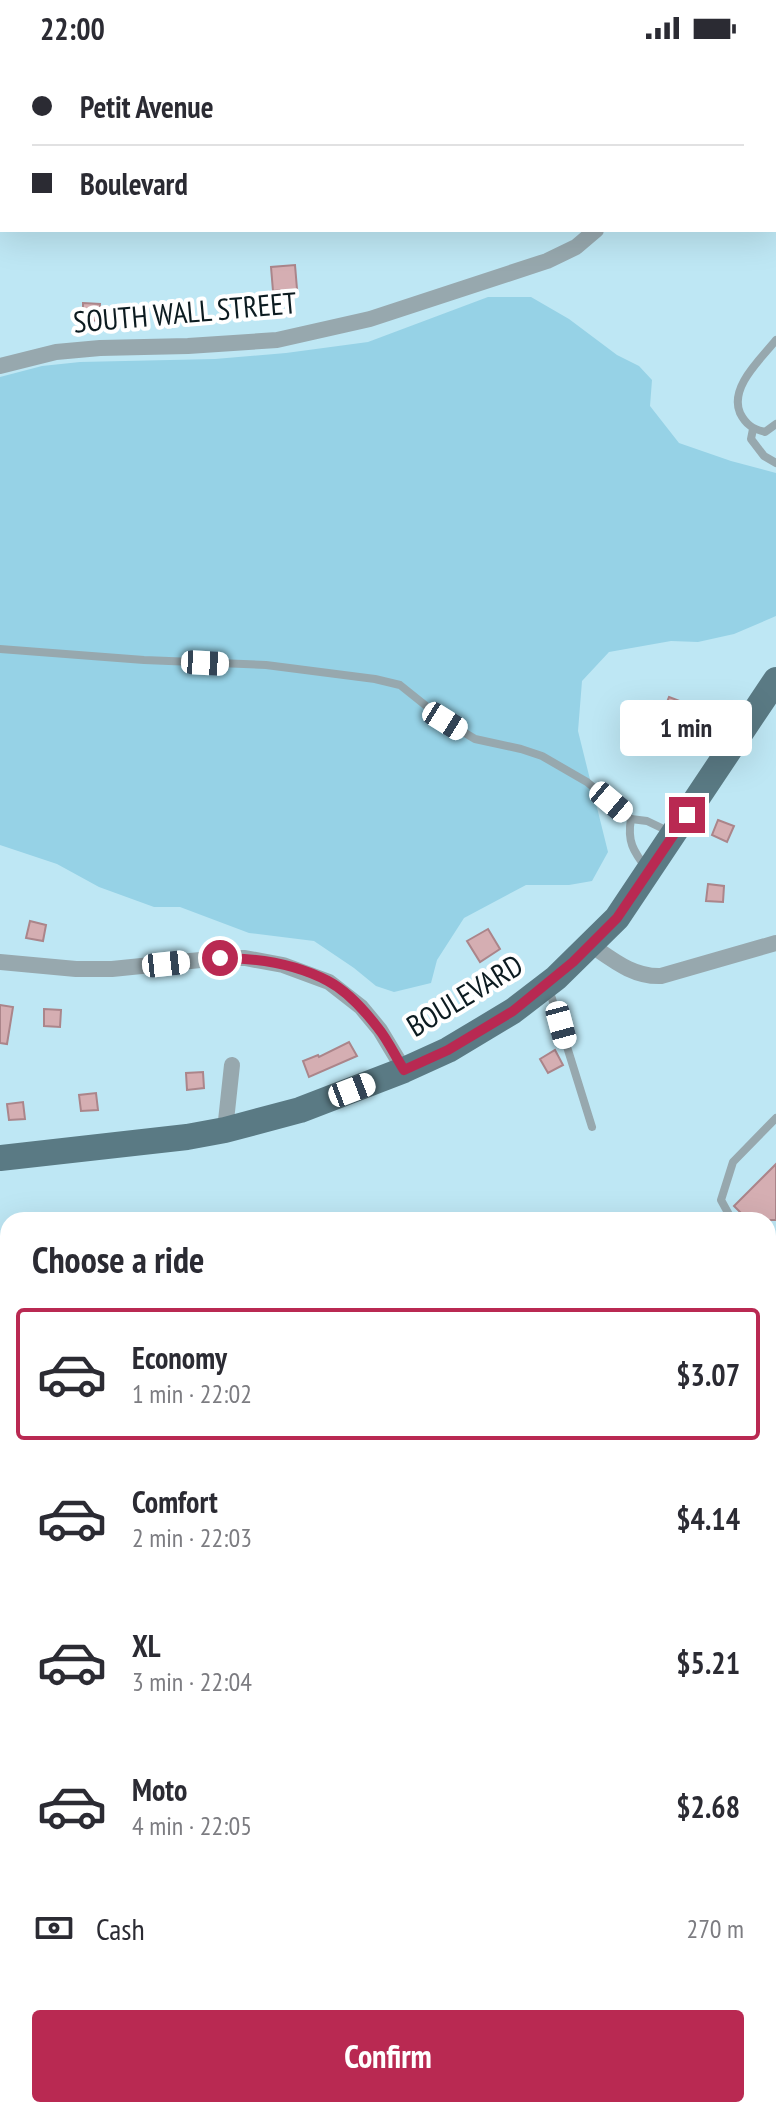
<!DOCTYPE html>
<html lang="en">
<head>
<meta charset="utf-8">
<style>
	:root { --surface:#fff; --page:#f2f2f3; --text:#2b2b33; --muted:#7c7c81; --line:#e1e1e2; --accent:#b92952 }
	body { margin:0; font-family:"PT Sans Narrow",sans-serif; background:var(--page); color:var(--text); height:100vh; display:flex; flex-direction:column; font-size:30px; white-space:nowrap }
	* { box-sizing:border-box; margin:0 }
	p { font-size:26px; color:var(--muted) }
	.icon { flex:none; width:44px; height:44px; fill:none; stroke:currentColor; stroke-width:2; stroke-linecap:round; stroke-linejoin:round }
	.map { position:relative; flex:1; overflow:hidden }
	.details { position:absolute; left:0px; top:1156px; width:776px; height:906px; display:flex; flex-direction:column; background:var(--surface); border-radius:24px 24px 0 0; box-shadow:0 8px 32px #0002 }
	.details>* { flex:none }
	.banner { position:absolute; left:0px; top:0px; width:776px; height:176px; box-shadow:0 8px 32px #0002; display:grid; align-content:center; height:176px; padding:0 32px; background:var(--surface) }
	.end { position:absolute; width:36px; height:36px; margin:-18px; border:10px solid #b92952; background:#fff; box-shadow:0 0 0 4px #fff }
	.from { border-radius:50% }
	.bubble { position:absolute; height:56px; border-radius:8px; background:var(--surface); box-shadow:0 8px 32px #0002; font-size:26px; font-weight:600; line-height:56px; text-align:center }
	.car { position:absolute; width:24px; height:48px; margin:-24px -12px; border-radius:10px; box-shadow:0 0 6px 2px #0007; background:linear-gradient(#fff 24%,#345 0 40%,#fff 0 76%,#345 0 86%,#fff 0) }
	.banner b { display:flex; align-items:center; gap:28px; height:76px; font-size:30px }
	.banner b+b { border-top:2px solid var(--line) }
	.banner i { width:20px; height:20px; background:var(--text) }
	ul { padding:0; list-style:none }
	li { display:flex; align-items:center; gap:24px; height:132px; margin:0 16px 12px; padding:0 16px; border:4px solid transparent; border-radius:8px }
	li div { flex:1 }
	li b { display:block; font-size:30px }
	li em { font-style:normal; font-weight:600 }
	li.on { border-color:var(--accent) }
	li>.icon { width:72px; height:72px; stroke-width:1.5 }
	h2 { padding:0 32px; font-size:36px; line-height:96px }
	.pay { display:flex; align-items:center; gap:20px; height:88px; padding:0 32px; font-size:30px }
	.pay p { margin-inline-start:auto }
	.cta { display:flex; gap:16px; margin-top:auto; padding:16px 32px }
	.cta a { flex:1; height:92px; border-radius:8px; background:var(--accent); color:#fff; font-size:32px; font-weight:600; line-height:92px; text-align:center }
	.status { display:flex; justify-content:space-between; align-items:center; height:56px; padding:0 40px; background:var(--surface); direction:ltr }
	.status svg { height:22px; fill:currentColor }
	.map>svg:first-child { display:block }
</style>
</head>
<body>
<div class="status"><b>22:00</b><svg viewBox="0 0 49 12"><path d="M0 12V9h3v3zM5 12V6h3v6zM10 12V3h3v9zM15 12V0h3v12zM26 1h20v11H26zM47 4h2v5h-2z"/></svg></div>
<div class="map">
<svg width="776" height="2061" viewBox="0 0 776 2061">
	<rect width="100%" height="100%" fill="#bee7f4"/>
	<polygon fill="#96d2e6" points="488,241 531,241 569,263 617,299 639,310 652,324 650,350 679,387 731,405 776,417 776,560 734,578 698,586 671,585 609,596 582,625 578,675 608,796 592,825 569,829 526,829 464,862 437,904 431,927 394,936 376,930 354,912 314,885 249,877 180,851 154,851 99,831 57,808 0,789 0,321 42,310 80,306 215,303 286,297 368,286"/>
	<g fill="#d5aeb2" stroke="#ab858a" stroke-width="2">
		<polygon points="295,209 297,233 273,235 271,211"/>
		<polygon points="83,247 100,248 99,265 83,264"/>
		<polygon points="669,641 685,647 679,662 663,656"/>
		<polygon points="718,764 734,770 727,786 712,779"/>
		<polygon points="708,828 724,830 723,846 706,845"/>
		<polygon points="30,865 46,869 43,885 26,882"/>
		<polygon points="488,873 500,893 480,906 467,885"/>
		<polygon points="0,949 13,951 7,988 0,987"/>
		<polygon points="44,953 61,954 60,971 44,970"/>
		<polygon points="349,986 357,1000 309,1021 303,1005 318,999 319,1001"/>
		<polygon points="555,994 563,1009 548,1017 540,1003"/>
		<polygon points="203,1016 204,1032 187,1034 186,1017"/>
		<polygon points="96,1037 98,1054 81,1055 79,1039"/>
		<polygon points="23,1046 25,1063 9,1064 7,1048"/>
		<polygon points="776,1108 776,1164 748,1164 734,1150"/>
	</g>
	<g fill="none" stroke-linecap="round" stroke-linejoin="round">
		<g stroke="#97a8ae" stroke-width="8">
			<path d="M776,284C761,303 729,331 740,357C746,369 753,373 765,376L776,368"/>
			<polyline points="753,373 751,383 764,400 776,407"/>
			<polyline points="0,593 144,604 266,609 375,623 400,629 445,665 475,683 521,693 542,700 587,726 631,763 647,765 670,776"/>
			<path d="M631,763C627,785 633,795 647,813"/>
			<polyline points="549,933 592,1071"/>
			<polyline points="732,1164 721,1144 733,1106 776,1062"/>
			<polyline points="768,1200 776,1207"/>
		</g>
		<g stroke="#97a8ae" stroke-width="16">
			<polyline points="726,2 728,0"/>
			<polyline points="0,310 56,296 100,292 188,290 277,284 370,263 547,205 576,191 596,174"/>
			<path d="M591,889C613,904 633,921 661,920L776,887"/>
			<polyline points="0,906 76,913 112,913 220,902 245,902 283,909 329,926 361,951 380,974 404,1014"/>
			<polyline points="225,1074 232,1009"/>
			<polyline points="0,1516 8,1514"/>
			<polyline points="768,1650 776,1652"/>
			<polyline points="33,2061 33,2059"/>
		</g>
		<polyline stroke="#5a7a84" stroke-width="26" points="0,1102 187,1081 225,1074 300,1054 404,1014 448,994 513,955 556,922 617,862 776,624"/>
	</g>
	<g fill="none" stroke-linecap="round" stroke-linejoin="round">
		<path stroke="#b92952" stroke-width="10" d="M220,902C256,902 296,908 328,925C347,935 365,955 378,972C388,984 395,1000 404,1014L448,994L513,955L573,906L617,862L687,759"/>
	</g>
	<g text-anchor="middle" stroke-width="8" stroke-linejoin="round" paint-order="stroke">
		<g font-size="30" fill="#0c1b20" stroke="#fff">
			<text transform="translate(185 257) rotate(-5)" y="10">SOUTH WALL STREET</text>
			<text transform="translate(465 940) rotate(-31)" y="10">BOULEVARD</text>
		</g>
	</g>
</svg>
<i class="end from" style="left:220px;top:902px"></i>
<i class="end" style="left:687px;top:759px"></i>
<div class="bubble" style="left:620px;top:644px;width:132px">1 min</div>
<i class="car" style="left:205px;top:607px;rotate:93deg"></i>
<i class="car" style="left:445px;top:665px;rotate:122deg"></i>
<i class="car" style="left:611px;top:746px;rotate:130deg"></i>
<i class="car" style="left:166px;top:908px;rotate:84deg"></i>
<i class="car" style="left:561px;top:969px;rotate:165deg"></i>
<i class="car" style="left:352px;top:1034px;rotate:69deg"></i>
<div class="banner">
<b><i class="from"></i>Petit Avenue</b>
<b><i></i>Boulevard</b>
</div>
<section class="details">
<h2>Choose a ride</h2>
<ul>
<li class="on"><svg class="icon" aria-label="car" viewBox="0 0 24 24"><path d="M5 17H2v-5l4-1 3-4h7l3 4 3 1v5h-3M9 17h6M6 11h13"/><circle cx="7" cy="17" r="2"/><circle cx="17" cy="17" r="2"/></svg><div><b>Economy</b><p>1 min · 22:02</p></div><em>$3.07</em></li>
<li><svg class="icon" aria-label="car" viewBox="0 0 24 24"><path d="M5 17H2v-5l4-1 3-4h7l3 4 3 1v5h-3M9 17h6M6 11h13"/><circle cx="7" cy="17" r="2"/><circle cx="17" cy="17" r="2"/></svg><div><b>Comfort</b><p>2 min · 22:03</p></div><em>$4.14</em></li>
<li><svg class="icon" aria-label="car" viewBox="0 0 24 24"><path d="M5 17H2v-5l4-1 3-4h7l3 4 3 1v5h-3M9 17h6M6 11h13"/><circle cx="7" cy="17" r="2"/><circle cx="17" cy="17" r="2"/></svg><div><b>XL</b><p>3 min · 22:04</p></div><em>$5.21</em></li>
<li><svg class="icon" aria-label="car" viewBox="0 0 24 24"><path d="M5 17H2v-5l4-1 3-4h7l3 4 3 1v5h-3M9 17h6M6 11h13"/><circle cx="7" cy="17" r="2"/><circle cx="17" cy="17" r="2"/></svg><div><b>Moto</b><p>4 min · 22:05</p></div><em>$2.68</em></li>
</ul>
<div class="pay"><svg class="icon" aria-label="cash" viewBox="0 0 24 24"><path d="M3 7h18v10H3z"/><circle cx="12" cy="12" r="2"/></svg>Cash<p>270 m</p></div>
<div class="cta"><a>Confirm</a></div>
</section>
</div>
</body>
</html>
